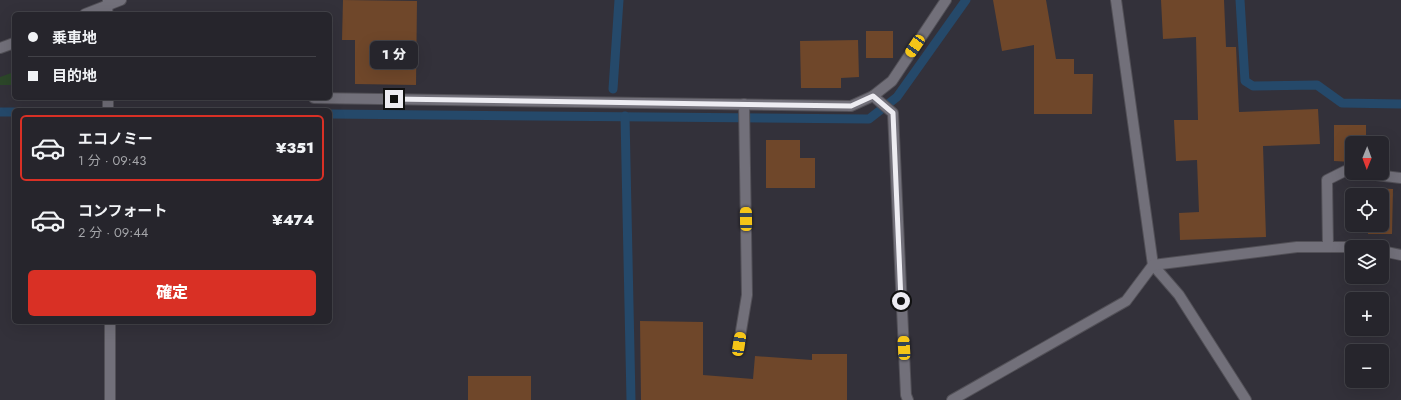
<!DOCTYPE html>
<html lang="ja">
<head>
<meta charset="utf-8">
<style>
	:root { --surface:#26252c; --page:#323138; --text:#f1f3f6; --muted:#a4a5a9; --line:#424248; --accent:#d93025 }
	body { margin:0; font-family:Jost,"Noto Sans JP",sans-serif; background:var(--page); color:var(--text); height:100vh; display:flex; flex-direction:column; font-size:15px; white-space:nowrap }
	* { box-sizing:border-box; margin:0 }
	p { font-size:13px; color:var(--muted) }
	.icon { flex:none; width:22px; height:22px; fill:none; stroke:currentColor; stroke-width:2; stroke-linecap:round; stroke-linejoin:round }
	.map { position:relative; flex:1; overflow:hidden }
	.drawer { position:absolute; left:12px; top:108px; width:320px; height:216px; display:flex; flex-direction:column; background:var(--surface); border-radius:6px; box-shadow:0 4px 16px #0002,0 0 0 1px var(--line) }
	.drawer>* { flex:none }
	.top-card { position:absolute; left:12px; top:12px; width:320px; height:88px; border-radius:6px; box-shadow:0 4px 16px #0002,0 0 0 1px var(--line); display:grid; align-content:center; height:88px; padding:0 16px; background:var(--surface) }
	.needle { width:26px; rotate:181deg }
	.buttons { position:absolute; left:1345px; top:136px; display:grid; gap:8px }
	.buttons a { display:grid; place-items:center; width:44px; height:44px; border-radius:6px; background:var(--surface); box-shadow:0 4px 16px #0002,0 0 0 1px var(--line); font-size:20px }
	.end { position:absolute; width:18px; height:18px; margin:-9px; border:5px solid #edecf2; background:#111; box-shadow:0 0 0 2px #111 }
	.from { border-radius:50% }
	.bubble { position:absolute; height:28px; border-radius:6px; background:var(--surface); box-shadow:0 4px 16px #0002,0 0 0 1px var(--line); font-size:13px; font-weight:800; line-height:28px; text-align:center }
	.car { position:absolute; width:12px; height:24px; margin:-12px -6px; border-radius:5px; box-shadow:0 0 3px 1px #0007; background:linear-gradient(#f5c518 24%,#345 0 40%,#f5c518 0 76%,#345 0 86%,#f5c518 0) }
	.top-card b { display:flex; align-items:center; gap:14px; height:38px; font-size:15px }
	.top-card b+b { border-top:1px solid var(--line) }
	.top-card i { width:10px; height:10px; background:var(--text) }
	ul { padding:7px 0 0; list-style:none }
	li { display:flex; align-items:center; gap:12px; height:66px; margin:0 8px 6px; padding:0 8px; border:2px solid transparent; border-radius:6px }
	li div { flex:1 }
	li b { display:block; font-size:15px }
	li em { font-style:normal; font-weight:800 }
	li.selected { border-color:var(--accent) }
	li>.icon { width:36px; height:36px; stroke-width:1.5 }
	.primary-button { display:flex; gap:8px; margin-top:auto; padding:8px 16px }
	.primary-button a { flex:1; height:46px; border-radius:6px; background:var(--accent); color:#fff; font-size:16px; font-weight:800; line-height:46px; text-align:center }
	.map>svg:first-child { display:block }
</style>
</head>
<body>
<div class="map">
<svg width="1401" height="400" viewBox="0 0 1401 400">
	<rect width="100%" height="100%" fill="#33313a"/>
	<polygon fill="#2c4729" points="14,72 14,85 0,85 0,77"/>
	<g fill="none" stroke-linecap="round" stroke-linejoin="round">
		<g stroke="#25496a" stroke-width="9">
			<polyline points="1240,0 1245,81 1253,86 1317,85 1342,103 1401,104"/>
			<polyline points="613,89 619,0"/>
			<polyline points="0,112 14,112"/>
			<polyline points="330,114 869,119 897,97 966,0"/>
			<polyline points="625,116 631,400"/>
		</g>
	</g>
	<g fill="#6f472a">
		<polygon points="343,0 417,1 416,85 355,84 355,40 342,40"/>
		<polygon points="993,0 1046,0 1056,59 1074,59 1074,74 1093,74 1092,114 1034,114 1034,45 1002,51"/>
		<polygon points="1161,0 1224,0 1226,47 1236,47 1239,112 1318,109 1320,144 1263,146 1266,237 1180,240 1179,213 1199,212 1197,160 1176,161 1174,120 1198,120 1196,37 1163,39"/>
		<rect x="866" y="31" width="27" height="27"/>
		<polygon points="858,40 859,77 841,78 841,88 801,88 800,41"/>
		<polygon points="1334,125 1366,125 1366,143 1352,143 1352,162 1334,161"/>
		<polygon points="766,140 800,140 800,158 815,158 815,188 766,188"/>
		<polygon points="1369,188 1393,189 1392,234 1368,234 1368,225 1382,225 1382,195 1368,195"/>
		<polygon points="640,321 703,322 703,375 753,379 755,356 812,360 812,354 847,354 847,400 641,400"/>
		<rect x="468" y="376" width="63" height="24"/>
	</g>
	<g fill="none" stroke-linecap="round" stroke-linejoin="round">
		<defs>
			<g id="minor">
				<polyline points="1116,0 1153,265 1179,295 1246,400"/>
				<polyline points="107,14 108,0"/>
				<polyline points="873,96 893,113 906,395 908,400"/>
				<polyline points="314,98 851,106 873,96 892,81 946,0"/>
				<polyline points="108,110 108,98"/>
				<polyline points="1360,173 1401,178"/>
				<polyline points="1328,247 1327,180 1345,171 1352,172"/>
				<polyline points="1382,251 1401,255"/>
				<polyline points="110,322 110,400"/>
				<polyline points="739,343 747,295 744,104"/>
				<polyline points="952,400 1126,301 1153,265 1297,247 1352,247"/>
			</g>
			<g id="secondary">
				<polyline points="85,14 121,0"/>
				<polyline points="0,48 14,43"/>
			</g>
		</defs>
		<use href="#minor" stroke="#525057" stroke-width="12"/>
		<use href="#secondary" stroke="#525057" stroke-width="12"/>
		<use href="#minor" stroke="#72707a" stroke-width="10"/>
		<use href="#secondary" stroke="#72707a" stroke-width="10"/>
	</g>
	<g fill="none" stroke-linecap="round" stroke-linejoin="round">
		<polyline stroke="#edecf2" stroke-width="5" points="394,99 851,106 873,96 893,113 901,301"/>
	</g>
</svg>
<div class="buttons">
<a><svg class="needle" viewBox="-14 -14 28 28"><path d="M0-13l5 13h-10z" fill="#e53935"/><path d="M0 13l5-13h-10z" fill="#a4a5a9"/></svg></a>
<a><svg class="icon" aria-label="locate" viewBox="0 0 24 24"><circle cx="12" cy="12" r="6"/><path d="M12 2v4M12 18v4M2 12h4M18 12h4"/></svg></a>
<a><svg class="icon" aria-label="layers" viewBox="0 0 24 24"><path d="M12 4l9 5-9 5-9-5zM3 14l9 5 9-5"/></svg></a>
<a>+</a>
<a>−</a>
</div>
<i class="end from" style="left:901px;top:301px"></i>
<i class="end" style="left:394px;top:99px"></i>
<div class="bubble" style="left:370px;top:41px;width:48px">1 分</div>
<i class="car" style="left:915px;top:46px;rotate:214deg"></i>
<i class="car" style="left:746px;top:219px;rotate:359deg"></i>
<i class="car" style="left:739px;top:344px;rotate:9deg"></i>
<i class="car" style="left:904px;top:348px;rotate:357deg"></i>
<div class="top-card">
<b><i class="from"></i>乗車地</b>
<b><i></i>目的地</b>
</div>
<section class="drawer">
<ul>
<li class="selected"><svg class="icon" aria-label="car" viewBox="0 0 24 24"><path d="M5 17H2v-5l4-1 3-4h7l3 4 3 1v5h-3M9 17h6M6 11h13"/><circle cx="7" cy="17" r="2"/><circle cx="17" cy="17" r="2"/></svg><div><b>エコノミー</b><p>1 分 · 09:43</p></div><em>¥351</em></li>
<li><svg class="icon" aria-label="car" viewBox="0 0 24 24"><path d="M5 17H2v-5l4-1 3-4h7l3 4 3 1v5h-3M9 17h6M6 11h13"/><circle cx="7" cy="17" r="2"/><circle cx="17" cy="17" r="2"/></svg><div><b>コンフォート</b><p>2 分 · 09:44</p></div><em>¥474</em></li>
</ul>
<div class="primary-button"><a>確定</a></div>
</section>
</div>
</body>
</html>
